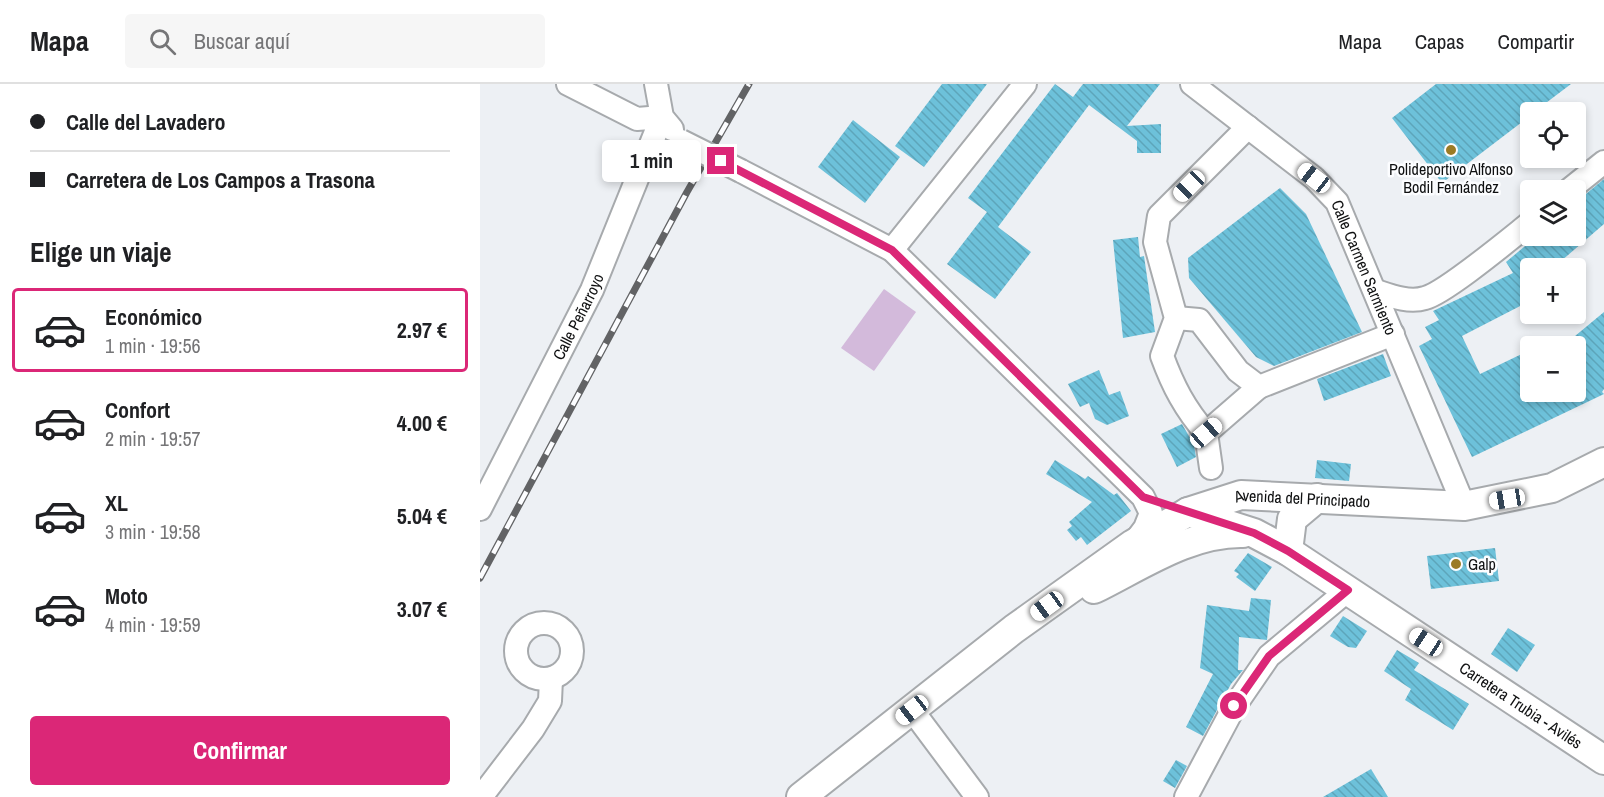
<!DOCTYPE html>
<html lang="es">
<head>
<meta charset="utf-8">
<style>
	:root { --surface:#fff; --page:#f6f6f6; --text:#202124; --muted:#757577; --line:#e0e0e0; --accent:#db2777 }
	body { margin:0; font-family:"Archivo Narrow",sans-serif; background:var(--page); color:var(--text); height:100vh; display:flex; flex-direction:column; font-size:22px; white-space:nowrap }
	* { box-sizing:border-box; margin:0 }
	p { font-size:20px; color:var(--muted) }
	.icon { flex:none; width:33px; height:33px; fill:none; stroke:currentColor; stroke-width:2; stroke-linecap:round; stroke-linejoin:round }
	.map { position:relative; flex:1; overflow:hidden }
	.side { display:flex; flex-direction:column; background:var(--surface); width:480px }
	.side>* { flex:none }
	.banner { display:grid; align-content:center; height:132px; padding:0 30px; background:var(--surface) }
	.tools { position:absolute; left:1040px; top:18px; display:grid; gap:12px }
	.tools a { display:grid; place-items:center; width:66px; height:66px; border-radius:6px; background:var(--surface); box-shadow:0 3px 9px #0003; font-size:30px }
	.end { position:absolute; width:27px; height:27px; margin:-14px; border:8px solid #db2777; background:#fff; box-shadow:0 0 0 3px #fff }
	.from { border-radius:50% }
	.bubble { position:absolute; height:42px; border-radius:6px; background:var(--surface); box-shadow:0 3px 9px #0003; font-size:20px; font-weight:700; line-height:42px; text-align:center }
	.car { position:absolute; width:18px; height:36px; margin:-18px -9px; border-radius:8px; box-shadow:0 0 4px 2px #0007; background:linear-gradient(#fff 24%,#345 0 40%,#fff 0 76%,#345 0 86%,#fff 0) }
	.banner b { display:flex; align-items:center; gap:21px; height:57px; font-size:22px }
	.banner b+b { border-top:2px solid var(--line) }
	.banner i { width:15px; height:15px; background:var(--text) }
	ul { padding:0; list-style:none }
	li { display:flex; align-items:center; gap:18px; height:84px; margin:0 12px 9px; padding:0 18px; border:3px solid transparent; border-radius:6px }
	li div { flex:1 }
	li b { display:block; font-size:22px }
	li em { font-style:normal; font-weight:700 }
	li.active { border-color:var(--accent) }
	li>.icon { width:54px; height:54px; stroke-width:1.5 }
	h2 { padding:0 30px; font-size:27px; line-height:72px }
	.cta { display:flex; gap:12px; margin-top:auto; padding:12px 30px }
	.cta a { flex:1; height:69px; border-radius:6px; background:var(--accent); color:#fff; font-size:24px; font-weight:700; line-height:69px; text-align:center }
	header { display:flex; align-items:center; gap:36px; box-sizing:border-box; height:84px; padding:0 30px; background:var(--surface); border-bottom:2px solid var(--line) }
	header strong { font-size:28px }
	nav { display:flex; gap:33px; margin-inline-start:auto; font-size:21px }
	.search { width:420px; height:54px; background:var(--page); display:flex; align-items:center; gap:15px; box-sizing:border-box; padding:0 21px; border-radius:6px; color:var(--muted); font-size:22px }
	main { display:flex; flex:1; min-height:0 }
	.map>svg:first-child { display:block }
</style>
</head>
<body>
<header>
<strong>Mapa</strong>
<div class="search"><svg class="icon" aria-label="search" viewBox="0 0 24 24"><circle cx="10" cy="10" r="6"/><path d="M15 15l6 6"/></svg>Buscar aquí</div>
<nav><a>Mapa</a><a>Capas</a><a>Compartir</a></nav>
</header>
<main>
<section class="side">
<div class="banner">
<b><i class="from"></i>Calle del Lavadero</b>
<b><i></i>Carretera de Los Campos a Trasona</b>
</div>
<h2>Elige un viaje</h2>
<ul>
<li class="active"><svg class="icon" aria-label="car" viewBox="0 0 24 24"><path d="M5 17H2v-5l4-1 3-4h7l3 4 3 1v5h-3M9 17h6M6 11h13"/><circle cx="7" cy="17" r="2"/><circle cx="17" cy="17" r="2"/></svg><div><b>Económico</b><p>1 min · 19:56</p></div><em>2.97 €</em></li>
<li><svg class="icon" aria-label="car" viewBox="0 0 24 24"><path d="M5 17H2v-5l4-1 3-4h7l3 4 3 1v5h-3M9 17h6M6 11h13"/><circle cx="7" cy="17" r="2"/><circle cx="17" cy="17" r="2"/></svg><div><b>Confort</b><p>2 min · 19:57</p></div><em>4.00 €</em></li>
<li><svg class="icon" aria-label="car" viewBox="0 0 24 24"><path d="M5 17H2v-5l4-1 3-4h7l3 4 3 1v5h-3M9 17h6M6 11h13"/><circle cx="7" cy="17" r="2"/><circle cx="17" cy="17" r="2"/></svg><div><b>XL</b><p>3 min · 19:58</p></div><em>5.04 €</em></li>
<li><svg class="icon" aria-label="car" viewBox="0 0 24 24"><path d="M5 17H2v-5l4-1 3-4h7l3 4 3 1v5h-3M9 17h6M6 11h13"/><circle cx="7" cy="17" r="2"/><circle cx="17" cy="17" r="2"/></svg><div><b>Moto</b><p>4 min · 19:59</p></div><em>3.07 €</em></li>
</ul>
<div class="cta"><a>Confirmar</a></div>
</section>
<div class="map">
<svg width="1124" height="713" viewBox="0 0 1124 713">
	<defs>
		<pattern id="building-back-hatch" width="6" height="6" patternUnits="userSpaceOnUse" patternTransform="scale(1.5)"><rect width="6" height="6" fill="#6dc1da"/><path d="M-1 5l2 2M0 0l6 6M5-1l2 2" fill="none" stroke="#5da5ba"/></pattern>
	</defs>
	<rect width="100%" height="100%" fill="#edf0f4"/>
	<polygon fill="#d3badb" points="404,205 436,228 394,287 361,264"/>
	<g fill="url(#building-back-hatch)">
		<polygon points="462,0 507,0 444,83 415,62"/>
		<polygon points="575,0 593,13 603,0 680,0 647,42 681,40 681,69 657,69 657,57 609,21 518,143 551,168 515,215 467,180 507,128 488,114"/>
		<polygon points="956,0 1091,0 1054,28 1050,28 1050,32 962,99 912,34"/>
		<polygon points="373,36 420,73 385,119 338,83"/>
		<polygon points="1124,95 1124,140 1073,184 1050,184 1050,217 982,252 1000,290 1050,266 1050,308 1095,308 1095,292 1099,290 1095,279 1095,262 1083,262 1124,228 1124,305 1122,308 1124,310 992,373 939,262 952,255 945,243 959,236 953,227 1033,189 1026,178 1057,152 1095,152 1095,119"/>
		<polygon points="800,104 826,130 882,248 794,282 776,273 709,194 708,174"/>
		<polygon points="658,153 660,173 664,172 675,248 643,254 633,156"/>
		<polygon points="903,270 911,292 844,317 837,295"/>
		<polygon points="619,286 629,311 640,307 649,332 627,341 615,335 609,319 600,323 588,300"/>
		<polygon points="702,340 714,361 716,373 697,383 681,350"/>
		<polygon points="575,376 605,395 608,392 634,411 637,409 651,427 607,461 601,453 596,457 587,446 592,442 589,438 612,418 566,390"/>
		<polygon points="837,376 871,380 869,397 835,394"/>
		<polygon points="1015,464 1019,497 951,505 947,472"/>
		<polygon points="768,469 792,483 775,507 756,493 759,490 754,487"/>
		<polygon points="771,514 791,516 787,556 759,553 758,586 763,586 751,600 723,652 706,643 733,590 720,584 727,521 769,527"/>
		<polygon points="863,532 887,547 876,564 868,563 850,552"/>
		<polygon points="1028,544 1055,561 1037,588 1011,570"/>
		<polygon points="917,566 939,579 934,586 989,620 973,646 925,616 931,605 904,587"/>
		<polygon points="696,676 707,682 695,704 683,697"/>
		<polygon points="891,685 908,713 843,713"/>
	</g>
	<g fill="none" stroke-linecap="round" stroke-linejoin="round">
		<defs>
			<g id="minor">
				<polyline points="176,0 182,33 192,45"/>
				<path id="s1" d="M712,0L834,94L857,118L984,422"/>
				<path d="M768,43L679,132L675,158L696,234L682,272C693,302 705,325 726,349L779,303"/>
				<polyline points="261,87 412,166 663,413 671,429 665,444 653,460"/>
				<polyline points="1089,106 1124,78"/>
				<polyline points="412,166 545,0"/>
				<path d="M896,207C911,212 929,219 945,214C965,209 1031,154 1050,139"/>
				<polyline points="696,234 719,236 758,287 779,303 913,250"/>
				<polyline points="726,349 731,384"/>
				<path id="s2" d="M0,425L112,206L182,33L157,35L88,0"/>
				<circle cx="64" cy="567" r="28"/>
				<polyline points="432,626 497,713"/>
				<polyline points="1,713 53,645 70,617 71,595"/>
				<polyline points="706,713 754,623 789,572 868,506"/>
			</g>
			<g id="major">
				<path id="s3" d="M708,428L774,449L808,467L1124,676"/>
				<polyline points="808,467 812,435 837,414"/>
				<path d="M614,505C661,482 709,448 763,449"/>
				<path id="s4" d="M321,713L534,545L653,460L708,428L761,411L984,422L1072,404L1124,378"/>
			</g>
		</defs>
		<use href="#minor" stroke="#a7aaad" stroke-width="26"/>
		<use href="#major" stroke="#a7aaad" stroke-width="32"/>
		<use href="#minor" stroke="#fff" stroke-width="22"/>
		<use href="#major" stroke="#fff" stroke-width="28"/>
		<defs>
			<polyline id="rail" points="0,494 207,108 269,0"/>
		</defs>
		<use href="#rail" stroke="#626365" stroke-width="7"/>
		<use href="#rail" stroke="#fcfdff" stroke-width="4.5" stroke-dasharray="14" stroke-linecap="butt"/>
		<defs>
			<polyline id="minor-bridge" points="201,57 261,87"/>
		</defs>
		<use href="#minor-bridge" stroke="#a7aaad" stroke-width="26" stroke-linecap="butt"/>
		<use href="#minor-bridge" stroke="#fff" stroke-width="22"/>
	</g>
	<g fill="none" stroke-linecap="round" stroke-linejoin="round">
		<polyline stroke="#db2777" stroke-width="8" points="241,77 412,166 663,413 774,449 808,467 868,506 789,572 754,622"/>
	</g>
	<g fill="#9b7b25" stroke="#fcfdff" stroke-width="2">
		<circle cx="971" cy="66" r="6"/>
		<circle cx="976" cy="480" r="6"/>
	</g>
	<g text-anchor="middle" stroke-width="5" stroke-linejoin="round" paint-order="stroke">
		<g font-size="16" fill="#0f1011" stroke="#fcfdff">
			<text x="971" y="91">Polideportivo Alfonso<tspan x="971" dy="18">Bodil Fernández</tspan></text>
			<text x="988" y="486" text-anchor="start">Galp</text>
		</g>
		<g font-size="16" fill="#0f1011" stroke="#fcfdff">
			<text dy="6" stroke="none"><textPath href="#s1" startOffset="258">Calle Carmen Sarmiento</textPath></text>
			<text dy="6" stroke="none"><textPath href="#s2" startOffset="216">Calle Peñarroyo</textPath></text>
			<text dy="6" stroke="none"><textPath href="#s4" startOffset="598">Avenida del Principado</textPath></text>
			<text dy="6" stroke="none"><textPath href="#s3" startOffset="387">Carretera Trubia - Avilés</textPath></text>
		</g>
	</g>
</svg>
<div class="tools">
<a><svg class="icon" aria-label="locate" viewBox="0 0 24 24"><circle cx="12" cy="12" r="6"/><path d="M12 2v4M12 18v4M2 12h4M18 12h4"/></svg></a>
<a><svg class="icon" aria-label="layers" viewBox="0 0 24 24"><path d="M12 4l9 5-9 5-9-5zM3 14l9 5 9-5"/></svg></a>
<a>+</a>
<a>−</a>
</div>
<i class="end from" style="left:754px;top:622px"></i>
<i class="end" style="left:241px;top:77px"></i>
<div class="bubble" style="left:122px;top:56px;width:99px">1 min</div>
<i class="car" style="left:834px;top:94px;rotate:308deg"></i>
<i class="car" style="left:709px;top:102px;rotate:225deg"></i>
<i class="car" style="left:726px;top:349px;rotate:49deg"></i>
<i class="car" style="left:1027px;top:415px;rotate:261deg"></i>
<i class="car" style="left:567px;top:522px;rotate:234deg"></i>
<i class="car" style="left:946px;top:558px;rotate:303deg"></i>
<i class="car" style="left:432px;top:626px;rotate:232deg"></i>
</div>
</main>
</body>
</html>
